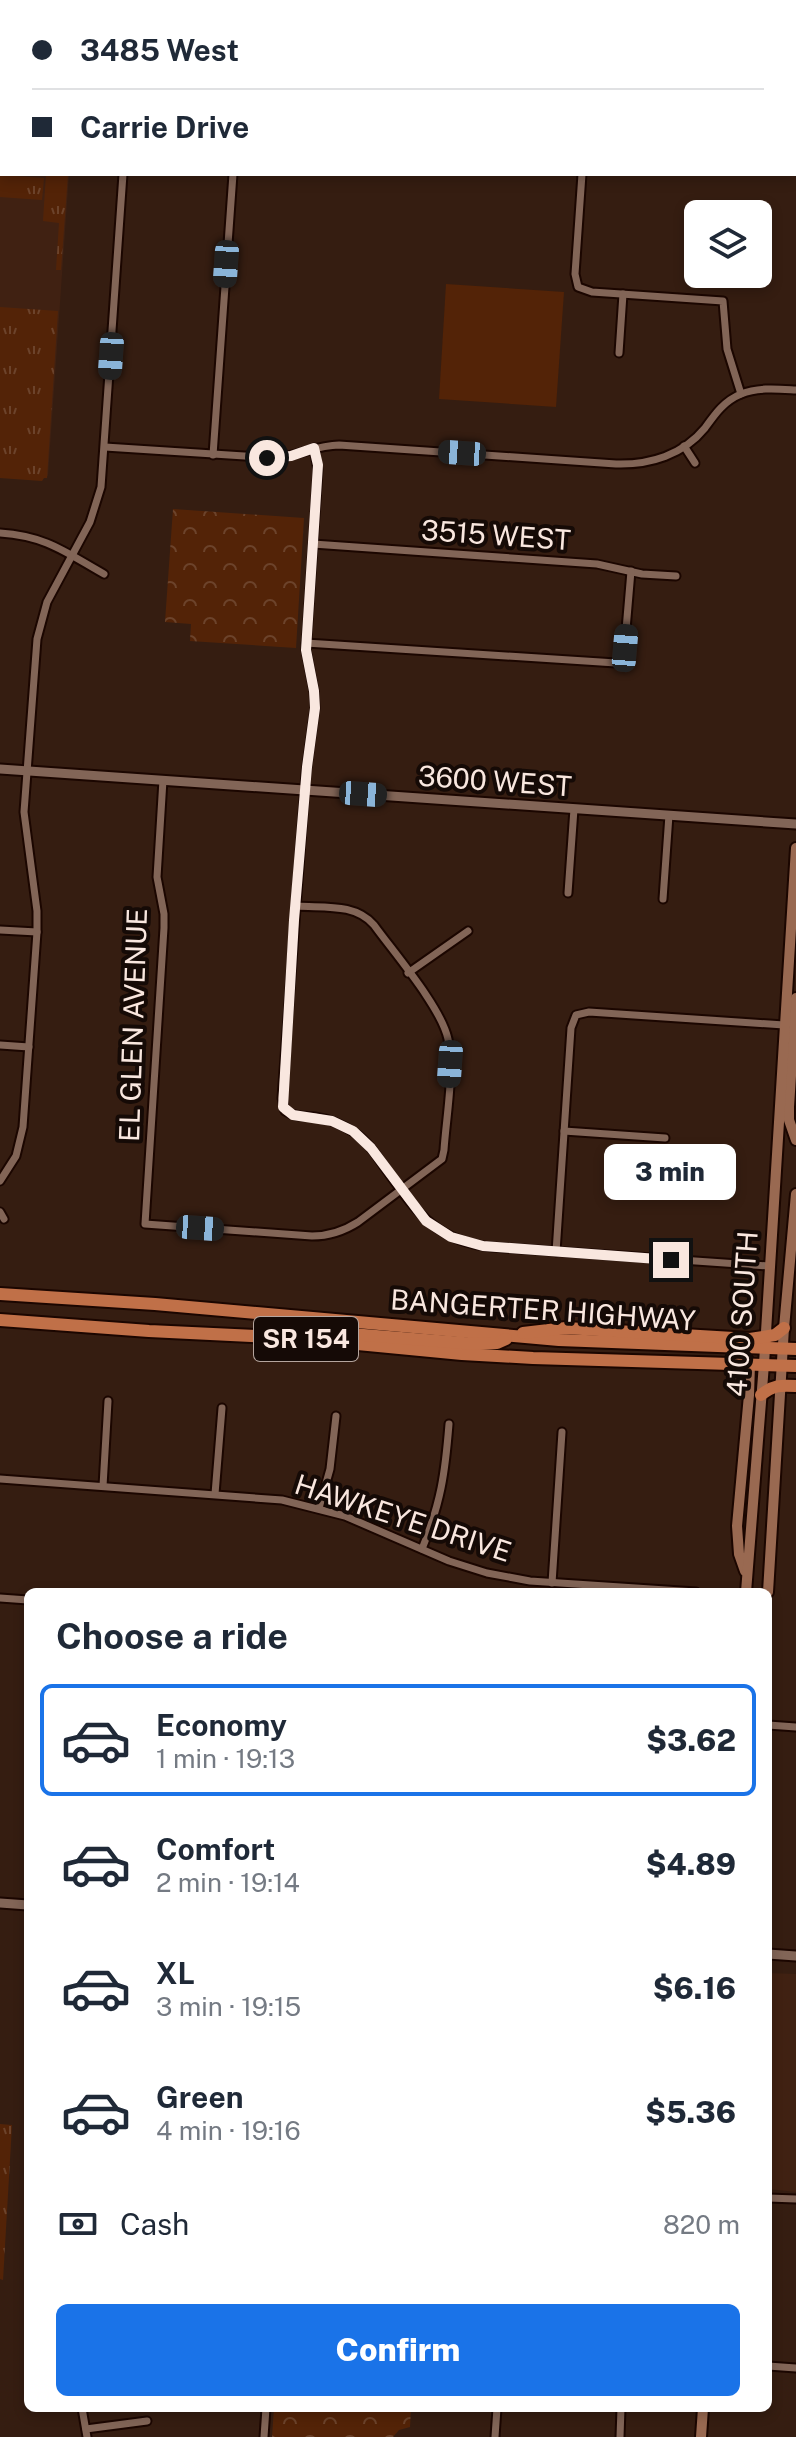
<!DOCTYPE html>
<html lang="en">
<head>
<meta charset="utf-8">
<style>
	:root { --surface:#fff; --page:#f6f6f7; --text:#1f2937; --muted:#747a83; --line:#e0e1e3; --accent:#1a73e8 }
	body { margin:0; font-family:"Public Sans",sans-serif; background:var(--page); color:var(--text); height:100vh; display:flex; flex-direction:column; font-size:30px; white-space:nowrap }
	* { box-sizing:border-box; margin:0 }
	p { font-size:26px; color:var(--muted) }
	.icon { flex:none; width:44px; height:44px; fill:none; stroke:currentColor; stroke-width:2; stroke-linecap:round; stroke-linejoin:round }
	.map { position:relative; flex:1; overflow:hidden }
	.sheet { position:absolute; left:24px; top:1588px; width:748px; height:824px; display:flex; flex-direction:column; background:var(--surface); border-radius:12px; box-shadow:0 4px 12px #0003 }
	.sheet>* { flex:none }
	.banner { position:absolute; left:0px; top:0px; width:796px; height:176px; box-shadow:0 4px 12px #0003; display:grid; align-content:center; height:176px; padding:0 32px; background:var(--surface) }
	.controls { position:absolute; left:684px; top:200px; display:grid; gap:16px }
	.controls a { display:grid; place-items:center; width:88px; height:88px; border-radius:12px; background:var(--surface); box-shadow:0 4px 12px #0003; font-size:40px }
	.end { position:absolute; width:36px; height:36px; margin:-18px; border:10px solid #f9e7df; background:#111; box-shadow:0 0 0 4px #111 }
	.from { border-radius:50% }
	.bubble { position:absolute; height:56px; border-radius:12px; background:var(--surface); box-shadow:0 4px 12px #0003; font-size:26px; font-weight:800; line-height:56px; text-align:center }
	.car { position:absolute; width:24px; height:48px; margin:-24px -12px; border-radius:10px; box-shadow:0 0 6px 2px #0007; background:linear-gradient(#222 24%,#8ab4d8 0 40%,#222 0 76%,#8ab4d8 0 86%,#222 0) }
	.banner b { display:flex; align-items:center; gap:28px; height:76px; font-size:30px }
	.banner b+b { border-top:2px solid var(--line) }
	.banner i { width:20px; height:20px; background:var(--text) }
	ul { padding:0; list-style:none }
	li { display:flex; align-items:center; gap:24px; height:112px; margin:0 16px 12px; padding:0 16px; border:4px solid transparent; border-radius:12px }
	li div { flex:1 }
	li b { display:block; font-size:30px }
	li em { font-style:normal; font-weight:800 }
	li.on { border-color:var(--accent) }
	li>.icon { width:72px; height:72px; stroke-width:1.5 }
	h2 { padding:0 32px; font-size:36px; line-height:96px }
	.pay { display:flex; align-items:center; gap:20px; height:88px; padding:0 32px; font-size:30px }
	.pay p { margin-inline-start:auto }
	.cta { display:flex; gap:16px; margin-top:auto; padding:16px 32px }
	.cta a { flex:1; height:92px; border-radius:12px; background:var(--accent); color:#fff; font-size:32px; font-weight:800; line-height:92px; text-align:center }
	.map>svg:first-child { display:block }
</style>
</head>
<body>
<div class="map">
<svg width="796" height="2437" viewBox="0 0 796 2437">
	<defs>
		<pattern id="grass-tufts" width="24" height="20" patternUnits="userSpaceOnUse" patternTransform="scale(2)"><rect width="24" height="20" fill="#532307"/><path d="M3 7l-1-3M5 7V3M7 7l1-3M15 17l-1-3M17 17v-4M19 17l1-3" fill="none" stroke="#6c432b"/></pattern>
		<pattern id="park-crowns" width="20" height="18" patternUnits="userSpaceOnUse" patternTransform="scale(2)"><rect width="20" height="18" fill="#532307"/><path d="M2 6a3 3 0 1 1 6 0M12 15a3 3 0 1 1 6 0" fill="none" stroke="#6c432b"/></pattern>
	</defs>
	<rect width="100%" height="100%" fill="#351d11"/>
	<g fill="#402112">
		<polygon points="0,150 2,150 2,174 69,174 48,476 0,472"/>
		<polygon points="768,1973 796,1974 796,2192 768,2189"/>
	</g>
	<g fill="url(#grass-tufts)">
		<polygon points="46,174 68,174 61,270 56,270 59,223 43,221"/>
		<polygon points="0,175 44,178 42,200 0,197"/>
		<polygon points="0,307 58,311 47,478 44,478 42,481 0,478"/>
		<polygon points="0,2124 12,2125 3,2280 0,2279"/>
	</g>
	<g fill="url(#park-crowns)">
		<polygon points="173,509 304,518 296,648 190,641 191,624 165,622"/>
		<polygon points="274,2408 411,2408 410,2427 399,2430 393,2437 272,2437"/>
	</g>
	<polygon fill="#532307" points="446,284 564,292 556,407 439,399"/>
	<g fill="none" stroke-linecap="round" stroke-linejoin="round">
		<defs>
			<g id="minor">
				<polyline points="592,0 592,2"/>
				<polyline points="244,2 244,0"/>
				<polyline points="359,2 359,0"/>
				<polyline points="723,2 724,0"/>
				<polyline points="0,12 2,14"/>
				<polyline points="0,142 2,142"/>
				<polyline points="794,143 796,143"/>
				<polyline points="582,174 575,274 578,287 592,292 723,301 727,349 741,394"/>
				<polyline points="619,353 623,294"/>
				<polyline points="684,446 695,463"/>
				<path d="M105,447L275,458C298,456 317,445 339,445L616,464C650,465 683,455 705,428C715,414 724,401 741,394C758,387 778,389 796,390"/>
				<path d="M314,448L318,470L306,650L314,691L315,708L306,773L282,1098L285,1111C294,1117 304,1116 315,1117C329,1119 342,1124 355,1133C367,1141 375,1153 383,1165C414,1208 434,1242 492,1247L769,1266"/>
				<polyline points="213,455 233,174"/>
				<path d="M0,533C46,536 65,552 104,574"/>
				<polyline points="313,544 597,564 642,574 676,576"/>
				<polyline points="306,643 616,663 624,653 631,571"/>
				<path d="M163,780L157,877L164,914V928L145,1224L312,1236C329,1236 344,1231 358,1222L442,1159L444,1150C446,1118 455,1070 448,1039C441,1007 395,954 374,925C355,903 324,908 297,906"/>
				<polyline points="568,893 574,809"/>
				<polyline points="663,899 669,815"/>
				<polyline points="0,930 37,932"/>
				<polyline points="408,973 468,931"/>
				<polyline points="0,1045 29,1047"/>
				<polyline points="564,1131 665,1138"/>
				<polyline points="0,1181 16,1156 23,1127 37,932 37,911 24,812 37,639 47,602 90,522 101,487 123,174"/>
				<polyline points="0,1212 4,1219"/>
				<polyline points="556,1252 571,1028 576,1015 589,1012 784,1025"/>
				<polyline points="0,1479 282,1500 345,1516 449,1561 487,1573 530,1581 696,1592"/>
				<polyline points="103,1486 108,1401"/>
				<polyline points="215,1494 222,1408"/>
				<polyline points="319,1508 330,1469 336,1416"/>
				<path d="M422,1549C441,1502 445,1474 449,1424"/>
				<polyline points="552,1583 562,1432"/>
				<polyline points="0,1598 28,1600"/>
				<polyline points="768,1725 796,1727"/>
				<polyline points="768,2198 796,2199"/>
				<polyline points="768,2366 796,2368"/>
				<polyline points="82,2408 87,2437"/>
				<polyline points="86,2429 147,2421"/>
				<polyline points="264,2437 266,2408"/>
				<polyline points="495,2437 497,2408"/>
				<polyline points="620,2437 621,2408"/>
			</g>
			<g id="tertiary">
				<polyline points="0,769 796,824"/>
				<polyline points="0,1903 28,1905"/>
				<polyline points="768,1954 796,1956"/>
			</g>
			<g id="secondary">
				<polyline points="796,998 789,1107 789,1120 796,1140"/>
				<polyline points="735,1348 743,1352 750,1364 749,1395 737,1526 739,1554 745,1571"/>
				<polyline points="746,1592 764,1364 796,848"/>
				<polyline points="768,1592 784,1328 796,1194"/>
				<polyline points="701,2437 703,2408"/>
			</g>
			<g id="trunk">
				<polyline points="0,1294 155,1304 559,1340 796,1349"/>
				<polyline points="0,1320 149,1331 295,1338 462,1354 533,1358 796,1366"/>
				<polyline points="523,1333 566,1328 750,1339 775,1335 784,1328"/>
				<polyline points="299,1337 314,1331 475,1344 497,1343 506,1339"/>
				<path d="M761,1395C773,1385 781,1385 796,1386"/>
			</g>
		</defs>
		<use href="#minor" stroke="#1b0600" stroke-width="11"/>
		<use href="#tertiary" stroke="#1b0600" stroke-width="13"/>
		<use href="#secondary" stroke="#1b0600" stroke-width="14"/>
		<use href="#trunk" stroke="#1b0600" stroke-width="16"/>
		<use href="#minor" stroke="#826557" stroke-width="7"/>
		<use href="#tertiary" stroke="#826557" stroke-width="9"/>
		<use href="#secondary" stroke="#996951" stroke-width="10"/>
		<use href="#trunk" stroke="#c07048" stroke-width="12"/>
	</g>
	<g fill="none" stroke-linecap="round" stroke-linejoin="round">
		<polyline stroke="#f9e7df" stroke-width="10" points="267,458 291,456 314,448 318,465 306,650 314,691 315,708 307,767 294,920 283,1107 293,1115 332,1121 353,1131 371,1148 426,1221 451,1237 483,1246 671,1260"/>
	</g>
	<g text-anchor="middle" stroke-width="8" stroke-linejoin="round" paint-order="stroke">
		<rect fill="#150a06" stroke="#b5a59e" stroke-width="2" x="254" y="1317" width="104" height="44" rx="6"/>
		<g font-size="26" font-weight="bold" fill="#f9e7df">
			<text x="306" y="1348">SR 154</text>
		</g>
		<g font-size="28" fill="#f9e7df" stroke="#150a06">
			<text transform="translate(496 535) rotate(4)" y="10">3515 WEST</text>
			<text transform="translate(495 781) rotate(4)" y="10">3600 WEST</text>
			<text transform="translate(133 1025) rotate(-88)" y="10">EL GLEN AVENUE</text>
			<text transform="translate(543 1310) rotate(4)" y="10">BANGERTER HIGHWAY</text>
			<text transform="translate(742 1314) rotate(-86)" y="10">4100 SOUTH</text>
			<text transform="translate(403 1518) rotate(18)" y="10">HAWKEYE DRIVE</text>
		</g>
	</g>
</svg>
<div class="controls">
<a><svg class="icon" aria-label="layers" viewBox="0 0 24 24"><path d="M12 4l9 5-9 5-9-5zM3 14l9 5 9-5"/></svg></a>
</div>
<i class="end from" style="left:267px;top:458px"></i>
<i class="end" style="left:671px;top:1260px"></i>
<div class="bubble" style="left:604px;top:1144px;width:132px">3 min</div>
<i class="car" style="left:226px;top:264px;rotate:184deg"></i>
<i class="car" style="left:111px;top:356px;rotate:184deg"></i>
<i class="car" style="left:462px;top:453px;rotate:274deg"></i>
<i class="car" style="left:625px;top:648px;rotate:5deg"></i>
<i class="car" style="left:363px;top:794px;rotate:94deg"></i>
<i class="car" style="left:450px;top:1064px;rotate:184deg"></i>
<i class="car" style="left:200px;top:1228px;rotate:94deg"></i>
<div class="banner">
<b><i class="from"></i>3485 West</b>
<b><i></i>Carrie Drive</b>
</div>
<section class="sheet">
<h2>Choose a ride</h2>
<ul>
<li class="on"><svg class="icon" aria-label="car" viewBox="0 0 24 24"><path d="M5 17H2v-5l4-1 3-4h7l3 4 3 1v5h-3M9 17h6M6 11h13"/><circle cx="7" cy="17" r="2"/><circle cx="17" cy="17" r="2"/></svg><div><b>Economy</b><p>1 min · 19:13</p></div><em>$3.62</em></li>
<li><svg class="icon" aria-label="car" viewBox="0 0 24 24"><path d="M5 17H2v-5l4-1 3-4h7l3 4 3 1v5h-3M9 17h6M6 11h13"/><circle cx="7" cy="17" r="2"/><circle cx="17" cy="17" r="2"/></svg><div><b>Comfort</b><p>2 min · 19:14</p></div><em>$4.89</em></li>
<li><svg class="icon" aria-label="car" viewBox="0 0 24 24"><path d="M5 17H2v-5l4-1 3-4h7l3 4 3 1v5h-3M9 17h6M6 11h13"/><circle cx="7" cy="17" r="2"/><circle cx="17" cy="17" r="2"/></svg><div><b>XL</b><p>3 min · 19:15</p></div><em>$6.16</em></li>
<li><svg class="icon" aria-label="car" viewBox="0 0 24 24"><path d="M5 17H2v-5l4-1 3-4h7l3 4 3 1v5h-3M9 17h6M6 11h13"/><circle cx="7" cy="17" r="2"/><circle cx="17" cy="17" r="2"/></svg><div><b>Green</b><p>4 min · 19:16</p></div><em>$5.36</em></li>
</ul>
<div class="pay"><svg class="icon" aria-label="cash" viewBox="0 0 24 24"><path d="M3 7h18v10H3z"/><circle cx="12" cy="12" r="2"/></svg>Cash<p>820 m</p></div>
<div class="cta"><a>Confirm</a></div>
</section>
</div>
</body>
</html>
